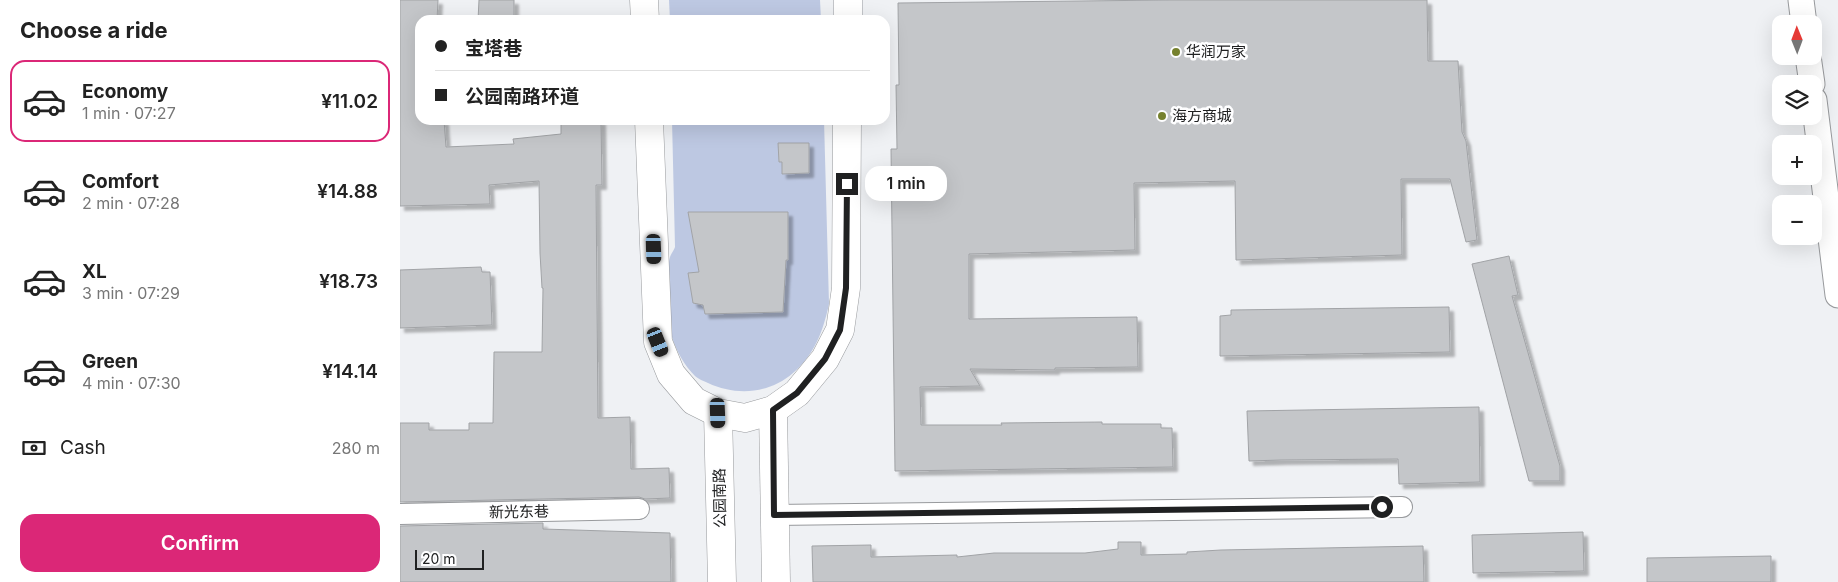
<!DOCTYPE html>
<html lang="en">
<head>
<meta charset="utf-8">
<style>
	:root { --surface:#fff; --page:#f6f6f6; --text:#222; --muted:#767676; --line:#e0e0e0; --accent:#db2777 }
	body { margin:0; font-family:Inter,"Noto Sans SC",sans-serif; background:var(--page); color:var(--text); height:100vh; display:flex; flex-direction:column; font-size:19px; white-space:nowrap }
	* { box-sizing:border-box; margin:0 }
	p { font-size:16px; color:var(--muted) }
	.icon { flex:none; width:28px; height:28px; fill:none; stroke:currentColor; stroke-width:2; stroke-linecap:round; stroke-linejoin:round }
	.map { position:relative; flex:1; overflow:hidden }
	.drawer { display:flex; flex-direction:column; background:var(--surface); width:400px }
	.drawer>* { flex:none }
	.top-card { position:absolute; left:15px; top:15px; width:475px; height:110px; border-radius:15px; box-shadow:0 5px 20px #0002; display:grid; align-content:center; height:110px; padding:0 20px; background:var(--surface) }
	.needle { width:32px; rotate:359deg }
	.buttons { position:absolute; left:1372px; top:15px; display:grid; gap:10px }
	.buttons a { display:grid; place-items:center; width:50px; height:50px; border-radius:10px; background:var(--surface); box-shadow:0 5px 20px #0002; font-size:25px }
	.scale { position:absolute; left:15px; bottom:12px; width:69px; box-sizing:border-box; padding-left:5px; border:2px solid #202122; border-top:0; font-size:14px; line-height:18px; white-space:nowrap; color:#202122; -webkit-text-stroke:4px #fefeff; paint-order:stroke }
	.end { position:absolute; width:22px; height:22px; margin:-11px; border:6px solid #202122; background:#fff; box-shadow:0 0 0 2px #fff }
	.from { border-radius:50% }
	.bubble { position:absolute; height:35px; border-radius:15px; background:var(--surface); box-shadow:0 5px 20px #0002; font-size:16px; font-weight:600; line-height:35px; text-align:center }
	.car { position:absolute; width:15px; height:30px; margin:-15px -8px; border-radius:6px; box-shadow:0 0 4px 1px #0007; background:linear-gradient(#222 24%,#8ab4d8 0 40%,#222 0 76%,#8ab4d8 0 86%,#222 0) }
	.top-card b { display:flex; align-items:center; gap:18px; height:48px; font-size:19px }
	.top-card b+b { border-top:1px solid var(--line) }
	.top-card i { width:12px; height:12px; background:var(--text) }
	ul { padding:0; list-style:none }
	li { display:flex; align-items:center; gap:15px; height:82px; margin:0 10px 8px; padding:0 10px; border:2px solid transparent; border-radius:15px }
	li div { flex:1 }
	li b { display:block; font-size:19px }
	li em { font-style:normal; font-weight:600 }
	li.current { border-color:var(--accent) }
	li>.icon { width:45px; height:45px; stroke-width:1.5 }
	h2 { padding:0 20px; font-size:22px; line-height:60px }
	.pay { display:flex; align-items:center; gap:12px; height:55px; padding:0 20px; font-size:19px }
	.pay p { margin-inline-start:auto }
	.primary-button { display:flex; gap:10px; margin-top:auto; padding:10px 20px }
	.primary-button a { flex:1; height:58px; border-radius:15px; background:var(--accent); color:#fff; font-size:20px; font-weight:600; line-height:58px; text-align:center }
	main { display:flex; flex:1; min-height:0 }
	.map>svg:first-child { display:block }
</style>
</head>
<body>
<main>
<section class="drawer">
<h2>Choose a ride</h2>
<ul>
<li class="current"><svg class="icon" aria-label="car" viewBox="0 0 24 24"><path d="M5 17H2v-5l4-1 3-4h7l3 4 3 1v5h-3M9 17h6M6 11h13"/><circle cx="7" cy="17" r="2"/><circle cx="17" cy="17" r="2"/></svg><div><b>Economy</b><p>1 min · 07:27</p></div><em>¥11.02</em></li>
<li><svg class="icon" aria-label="car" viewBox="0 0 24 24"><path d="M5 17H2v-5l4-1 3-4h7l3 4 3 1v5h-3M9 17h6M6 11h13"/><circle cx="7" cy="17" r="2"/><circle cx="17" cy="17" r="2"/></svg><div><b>Comfort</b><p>2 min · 07:28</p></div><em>¥14.88</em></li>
<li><svg class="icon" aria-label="car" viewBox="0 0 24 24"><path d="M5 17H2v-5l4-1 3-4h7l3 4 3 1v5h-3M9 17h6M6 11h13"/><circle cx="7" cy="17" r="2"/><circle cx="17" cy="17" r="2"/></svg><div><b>XL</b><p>3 min · 07:29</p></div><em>¥18.73</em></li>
<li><svg class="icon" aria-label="car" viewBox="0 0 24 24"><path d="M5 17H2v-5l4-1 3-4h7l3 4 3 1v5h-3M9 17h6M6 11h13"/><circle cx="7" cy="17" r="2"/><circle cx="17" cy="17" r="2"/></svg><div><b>Green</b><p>4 min · 07:30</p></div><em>¥14.14</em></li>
</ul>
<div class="pay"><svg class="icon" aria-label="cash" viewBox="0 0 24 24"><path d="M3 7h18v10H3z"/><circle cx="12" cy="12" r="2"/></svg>Cash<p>280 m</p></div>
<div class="primary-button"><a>Confirm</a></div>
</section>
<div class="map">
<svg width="1438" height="582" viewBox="0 0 1438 582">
	<defs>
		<filter id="shadow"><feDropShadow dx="4.5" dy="4.5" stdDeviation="1" flood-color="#0004"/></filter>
	</defs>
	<rect width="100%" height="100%" fill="#eff1f4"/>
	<g fill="#bdc8e2">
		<polygon points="269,0 420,0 421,20 270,20"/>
		<path d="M272,120H424L429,304C423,331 415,354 393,373C369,394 336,396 308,383C304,381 298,379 295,376C285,366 276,351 272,337C268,323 270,309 270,295C270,285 267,266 270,257C271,254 274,250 275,247Z"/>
	</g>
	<g fill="#c4c6c9" stroke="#a1a3a6" filter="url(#shadow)">
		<polygon points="0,0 38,0 37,20 20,20 20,120 44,120 46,147 114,144 113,139 161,134 161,120 201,120 202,185 196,185 198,418 230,417 231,469 269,468 270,498 245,499 239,497 0,502 0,423 29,423 29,430 69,430 69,423 93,423 94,352 142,352 143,288 142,288 140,253 139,181 89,185 90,204 0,206"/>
		<polygon points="79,0 114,0 114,20 78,20"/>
		<polygon points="769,0 1027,0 1028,61 1058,61 1062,132 1066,141 1077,240 1066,242 1050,179 1001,179 1002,255 836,260 835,181 734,183 735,250 569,254 569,319 737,317 738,367 655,368 655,370 570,369 580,386 520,387 521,425 602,425 601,423 702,422 702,424 761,424 761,428 772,428 773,467 495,471 491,149 497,149 496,85 499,85 498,3"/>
		<polygon points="378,143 409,143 409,173 382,174 382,162 379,162"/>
		<polygon points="288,212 388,212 388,260 386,260 383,312 305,314 303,305 293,303 288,273 299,272"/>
		<polygon points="1109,256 1118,295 1112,296 1160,466 1160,481 1129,481 1072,264"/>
		<polygon points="81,267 82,272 90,272 92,325 0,328 0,270"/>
		<polygon points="1049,307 1050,352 820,356 820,316 831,315 831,310"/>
		<polygon points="1079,407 1080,482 999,484 998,459 881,460 849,461 847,411"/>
		<polygon points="143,523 143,529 270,533 271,582 0,582 0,526"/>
		<polygon points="1183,532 1184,571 1073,573 1072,535"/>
		<polygon points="718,542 741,542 741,555 787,554 787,552 821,550 1023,546 1024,582 413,582 412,546 471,545 471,557 557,555 557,557 594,553 685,553 718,549"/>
		<polygon points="1371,556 1371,582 1247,582 1247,558"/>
	</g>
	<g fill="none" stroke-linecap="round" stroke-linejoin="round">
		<defs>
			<g id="minor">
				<polyline points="0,514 239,509"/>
				<polyline points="374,515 1002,507"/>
			</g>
			<g id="tertiary">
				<polyline points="1401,0 1404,24"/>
				<polyline points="1408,56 1412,84"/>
				<polyline points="1414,100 1438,295"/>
			</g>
			<g id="secondary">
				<polyline points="244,0 245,20"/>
				<polyline points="448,20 448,0"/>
				<polyline points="249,120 258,342 271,374 294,401 318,413 345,418 373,410 397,393 425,359 440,330 446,288 447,120"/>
				<polyline points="373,410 376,582"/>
				<polyline points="318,413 322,582"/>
			</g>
		</defs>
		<use href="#minor" stroke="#989a9d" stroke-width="22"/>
		<use href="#tertiary" stroke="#989a9d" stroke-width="27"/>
		<use href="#secondary" stroke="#989a9d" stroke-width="29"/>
		<use href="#minor" stroke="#fff" stroke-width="20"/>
		<use href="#tertiary" stroke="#fff" stroke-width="25"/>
		<use href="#secondary" stroke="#fff" stroke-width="28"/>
	</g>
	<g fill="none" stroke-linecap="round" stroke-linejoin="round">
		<polyline stroke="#202122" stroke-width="6" points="447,184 446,288 440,330 425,359 397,393 373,410 374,515 982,507"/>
	</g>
	<g fill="#76812e" stroke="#fefeff" stroke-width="2">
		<circle cx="776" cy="52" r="5"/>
		<circle cx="762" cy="116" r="5"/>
	</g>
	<g text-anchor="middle" stroke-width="5" stroke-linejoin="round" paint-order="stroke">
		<g font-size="15" fill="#202122" stroke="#fefeff" text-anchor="start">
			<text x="786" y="57">华润万家</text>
			<text x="772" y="121">海方商城</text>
		</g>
		<g font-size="15" fill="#202122" stroke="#fefeff">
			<text transform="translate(320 498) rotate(-91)" y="5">公园南路</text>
			<text transform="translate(119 512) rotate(-1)" y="5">新光东巷</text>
		</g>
	</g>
</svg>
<div class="buttons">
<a><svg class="needle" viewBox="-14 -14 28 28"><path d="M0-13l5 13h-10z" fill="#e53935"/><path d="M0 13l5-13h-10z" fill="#767676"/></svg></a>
<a><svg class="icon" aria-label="layers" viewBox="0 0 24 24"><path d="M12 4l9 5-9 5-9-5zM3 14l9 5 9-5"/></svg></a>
<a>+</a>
<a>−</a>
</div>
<div class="scale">20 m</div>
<i class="end from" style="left:982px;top:507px"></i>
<i class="end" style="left:447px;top:184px"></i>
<div class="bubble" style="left:465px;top:166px;width:82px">1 min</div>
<i class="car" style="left:254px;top:249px;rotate:178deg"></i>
<i class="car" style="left:258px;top:342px;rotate:158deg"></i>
<i class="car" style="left:318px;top:413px;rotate:178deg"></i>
<div class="top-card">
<b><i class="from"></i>宝塔巷</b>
<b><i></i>公园南路环道</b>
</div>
</div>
</main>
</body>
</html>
